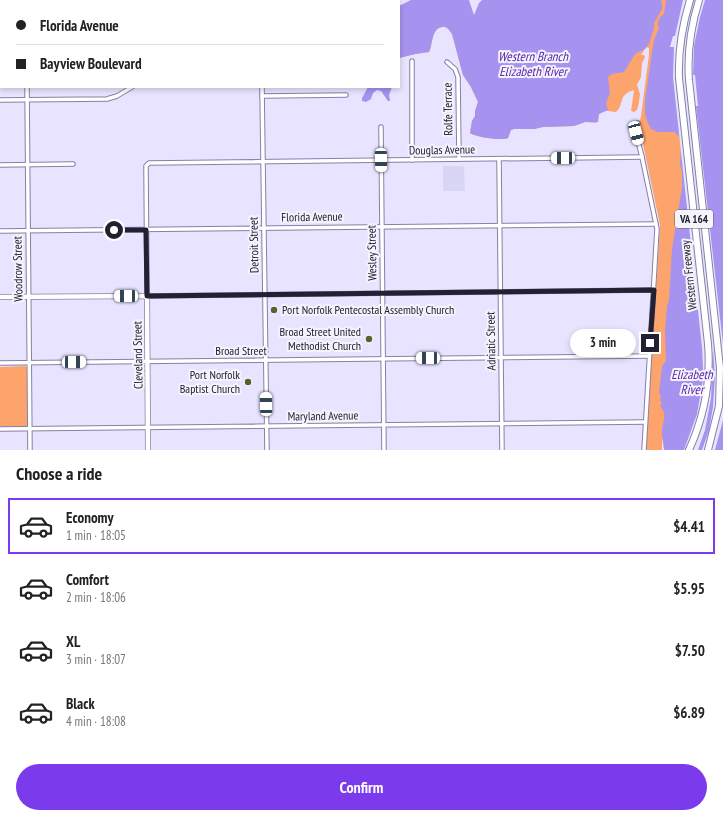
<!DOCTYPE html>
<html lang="en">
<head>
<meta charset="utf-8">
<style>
	:root { --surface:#fff; --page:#f6f6f6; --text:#222; --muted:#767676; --line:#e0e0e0; --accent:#7c3aed }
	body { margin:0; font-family:"PT Sans Narrow",sans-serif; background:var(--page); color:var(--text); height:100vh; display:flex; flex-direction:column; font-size:15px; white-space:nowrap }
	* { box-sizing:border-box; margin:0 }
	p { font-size:13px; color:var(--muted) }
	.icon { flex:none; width:22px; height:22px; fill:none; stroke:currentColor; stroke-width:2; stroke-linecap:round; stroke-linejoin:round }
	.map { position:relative; height:450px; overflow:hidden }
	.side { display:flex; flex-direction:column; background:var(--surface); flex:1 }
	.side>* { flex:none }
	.guide { position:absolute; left:0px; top:0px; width:400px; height:88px; box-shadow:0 2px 6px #0003; display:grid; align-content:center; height:88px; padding:0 16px; background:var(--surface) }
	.end { position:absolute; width:18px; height:18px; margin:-9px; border:5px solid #232031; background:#fff; box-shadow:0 0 0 2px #fff }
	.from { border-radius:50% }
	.bubble { position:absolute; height:28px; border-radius:14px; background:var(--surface); box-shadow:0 2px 6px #0003; font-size:13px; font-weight:700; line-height:28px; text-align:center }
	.car { position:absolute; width:12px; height:24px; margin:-12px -6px; border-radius:5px; box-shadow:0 0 3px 1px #0007; background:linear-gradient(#fff 24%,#345 0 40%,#fff 0 76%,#345 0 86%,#fff 0) }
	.guide b { display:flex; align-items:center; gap:14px; height:38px; font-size:15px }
	.guide b+b { border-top:1px solid var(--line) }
	.guide i { width:10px; height:10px; background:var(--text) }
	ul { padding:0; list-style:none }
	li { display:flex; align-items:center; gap:12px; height:56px; margin:0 8px 6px; padding:0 8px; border:2px solid transparent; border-radius:0px }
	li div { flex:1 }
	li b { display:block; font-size:15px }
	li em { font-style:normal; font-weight:700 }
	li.on { border-color:var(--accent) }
	li>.icon { width:36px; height:36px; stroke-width:1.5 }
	h2 { padding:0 16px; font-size:18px; line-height:48px }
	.button { display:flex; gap:8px; margin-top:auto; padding:8px 16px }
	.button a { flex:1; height:46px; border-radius:24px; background:var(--accent); color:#fff; font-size:16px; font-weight:700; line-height:46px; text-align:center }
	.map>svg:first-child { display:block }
</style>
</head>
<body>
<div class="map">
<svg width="723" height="450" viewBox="0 0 723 450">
	<rect width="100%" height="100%" fill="#e8e4ff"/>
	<polygon fill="#d9d5f4" points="443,166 464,166 465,191 443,191"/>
	<g fill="#fda36c">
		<path d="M647,0H675L694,127L664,450L662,437V450H646L660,225L639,125L641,116L649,55V48L646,47L641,55H644L645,57L642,63L641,77L637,85L640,94L639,102L637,110L634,112L631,111L634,90C617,95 625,104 616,112C606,111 598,108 598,121L596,123L585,122L574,126L543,127L534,129H514L511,130L508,138C502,141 476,137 470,133L472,121L475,116V111L478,102L471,87L463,75L452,34C449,30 447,26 442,27C431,29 433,44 429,52L415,54L399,58L441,25Z"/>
		<polygon points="25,366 28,368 28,425 27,426 0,427 0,367"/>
	</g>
	<g fill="#a593ef">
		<path d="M411,0H469L474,15L479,3L482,0H661L662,4V9L654,23V28L649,44L645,49L635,54L624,72L612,74L608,77L610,93L606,103L608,110L599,114L598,122H585L574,126L543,127L534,129H514L511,130L508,138C502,141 476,137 470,133L472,121L475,116V111L478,102L471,87L463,75L452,34C449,30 447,26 442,27C431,29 433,44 429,52L415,54L399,58V6Z"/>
		<path d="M666,0H723V450H664V448C664,442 661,436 662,431C663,419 668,415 660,406L662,403L660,400L661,395L659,393L662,366L666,361L665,332L667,306L669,300L672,249L682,188V172L680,165L681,146L679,136L674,132H658L651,129L647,121L645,114V101L652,52L654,40L659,28C656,21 660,17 664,14Z"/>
		<polygon points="368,87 392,87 389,95 390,101 388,101 381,91 377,90 373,93 371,99 366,102 362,101 362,98"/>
	</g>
	<polygon fill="#e8e4ff" points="683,0 705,0 700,17 694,46 693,75 695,75 698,106 696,106 723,344 723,420 715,450 702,450 709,430 713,407 715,377 713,349 711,398 705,430 698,450 684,450 697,414 703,380 703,367 702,348 673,77 674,47 670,47 673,36 675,36"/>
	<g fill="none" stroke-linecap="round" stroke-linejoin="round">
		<defs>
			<g id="street">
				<polyline points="158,0 159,1"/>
				<polyline points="163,1 164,0"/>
				<polyline points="219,1 219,0"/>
				<polyline points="267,1 267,0"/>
				<polyline points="0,21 1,22"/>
				<polyline points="0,52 1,52"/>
				<polyline points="412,61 412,160"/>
				<polyline points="447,62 455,69 458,77 459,159"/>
				<polyline points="27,87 30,450"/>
				<polyline points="262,87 267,450"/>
				<polyline points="262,96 346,95"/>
				<polyline points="0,100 107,99 117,96 132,87"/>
				<polyline points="638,123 636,133 642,157 657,229 644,450"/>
				<polyline points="381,127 384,450"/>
				<polyline points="642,157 149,163 146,166 147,296 653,290"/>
				<polyline points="499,159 502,450"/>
				<polyline points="0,165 73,164"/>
				<polyline points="0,231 656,224"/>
				<polyline points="0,363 649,356"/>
				<polyline points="0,429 645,422"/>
			</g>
			<polyline id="secondary" points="0,297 147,296 148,450"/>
			<g id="highway">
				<path d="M699,0C691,26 687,53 689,80L720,368L719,406L708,450"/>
				<path d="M689,450C704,417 711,381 708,344L679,78C678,51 682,26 690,0"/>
			</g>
		</defs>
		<use href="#street" stroke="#8680a8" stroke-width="5.5"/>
		<use href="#secondary" stroke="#8680a8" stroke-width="6"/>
		<use href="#highway" stroke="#8680a8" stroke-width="8"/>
		<use href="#street" stroke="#fff" stroke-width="3.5"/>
		<use href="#secondary" stroke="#fff" stroke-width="4.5"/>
		<use href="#highway" stroke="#fff" stroke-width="6"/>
	</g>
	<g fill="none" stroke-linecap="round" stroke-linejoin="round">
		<polyline stroke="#232031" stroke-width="5" points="114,230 146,230 147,296 654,290 650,343"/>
	</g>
	<g fill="#5d602e" stroke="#f5f4fd" stroke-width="1.5">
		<circle cx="274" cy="310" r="4"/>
		<circle cx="369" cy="339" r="4"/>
		<circle cx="248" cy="382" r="4"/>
	</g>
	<g text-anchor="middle" stroke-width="4" stroke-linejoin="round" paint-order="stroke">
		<rect fill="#f5f4fd" stroke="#62606e" stroke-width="1" x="675" y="210" width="38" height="18" rx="3"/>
		<g font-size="11" font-weight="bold" fill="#232031">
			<text x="694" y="223">VA 164</text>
		</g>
		<g font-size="12" fill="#232031" stroke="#f5f4fd">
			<text transform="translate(448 109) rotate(-91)" y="4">Rolfe Terrace</text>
			<text transform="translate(442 150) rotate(-1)" y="4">Douglas Avenue</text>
			<text transform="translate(312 217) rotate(-1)" y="4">Florida Avenue</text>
			<text transform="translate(254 245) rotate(-91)" y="4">Detroit Street</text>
			<text transform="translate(372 253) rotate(-91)" y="4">Wesley Street</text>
			<text transform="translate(18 269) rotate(-91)" y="4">Woodrow Street</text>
			<text transform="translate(689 275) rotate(-96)" y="4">Western Freeway</text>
			<text transform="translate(491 341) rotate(-91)" y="4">Adriatic Street</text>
			<text x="241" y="355">Broad Street</text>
			<text transform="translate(138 355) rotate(-91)" y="4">Cleveland Street</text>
			<text transform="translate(323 416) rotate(-1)" y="4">Maryland Avenue</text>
		</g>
		<g font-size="12" fill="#232031" stroke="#f5f4fd" text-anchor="end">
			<text x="282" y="314" text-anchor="start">Port Norfolk Pentecostal Assembly Church</text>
			<text x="361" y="336">Broad Street United<tspan x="361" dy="14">Methodist Church</tspan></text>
			<text x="240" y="379">Port Norfolk<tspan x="240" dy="14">Baptist Church</tspan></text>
		</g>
		<g font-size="13" font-style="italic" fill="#5526ab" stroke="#f5f4fd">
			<text x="533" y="61">Western Branch<tspan x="533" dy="15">Elizabeth River</tspan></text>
			<text x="692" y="379">Elizabeth<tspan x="692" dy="15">River</tspan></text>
		</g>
	</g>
</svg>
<i class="end from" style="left:114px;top:230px"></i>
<i class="end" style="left:650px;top:343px"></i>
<div class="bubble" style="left:570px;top:329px;width:66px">3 min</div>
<i class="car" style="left:636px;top:133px;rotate:165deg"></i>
<i class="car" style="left:563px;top:158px;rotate:269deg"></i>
<i class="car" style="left:381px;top:160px;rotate:179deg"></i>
<i class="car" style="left:126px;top:296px;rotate:270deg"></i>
<i class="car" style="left:428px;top:358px;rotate:270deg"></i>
<i class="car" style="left:74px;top:362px;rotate:89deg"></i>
<i class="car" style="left:266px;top:404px;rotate:359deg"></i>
<div class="guide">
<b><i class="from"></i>Florida Avenue</b>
<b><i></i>Bayview Boulevard</b>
</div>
</div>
<section class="side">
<h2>Choose a ride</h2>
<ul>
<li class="on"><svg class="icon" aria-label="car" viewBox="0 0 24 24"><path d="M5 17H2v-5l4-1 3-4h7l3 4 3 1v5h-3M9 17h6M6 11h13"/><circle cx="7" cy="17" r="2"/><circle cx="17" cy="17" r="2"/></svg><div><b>Economy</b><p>1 min · 18:05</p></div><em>$4.41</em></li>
<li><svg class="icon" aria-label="car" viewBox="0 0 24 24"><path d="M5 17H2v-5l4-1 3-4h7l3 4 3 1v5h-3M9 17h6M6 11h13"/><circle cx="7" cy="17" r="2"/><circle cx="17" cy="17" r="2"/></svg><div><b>Comfort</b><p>2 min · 18:06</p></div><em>$5.95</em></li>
<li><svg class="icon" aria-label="car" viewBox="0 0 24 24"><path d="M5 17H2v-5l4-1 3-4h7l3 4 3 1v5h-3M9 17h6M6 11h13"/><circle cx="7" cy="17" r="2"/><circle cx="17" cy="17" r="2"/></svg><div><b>XL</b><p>3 min · 18:07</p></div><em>$7.50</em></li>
<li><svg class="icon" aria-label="car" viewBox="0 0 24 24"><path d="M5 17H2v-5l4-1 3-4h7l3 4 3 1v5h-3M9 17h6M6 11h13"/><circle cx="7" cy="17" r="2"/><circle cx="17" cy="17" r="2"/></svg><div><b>Black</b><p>4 min · 18:08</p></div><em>$6.89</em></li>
</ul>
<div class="button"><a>Confirm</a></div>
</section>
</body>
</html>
